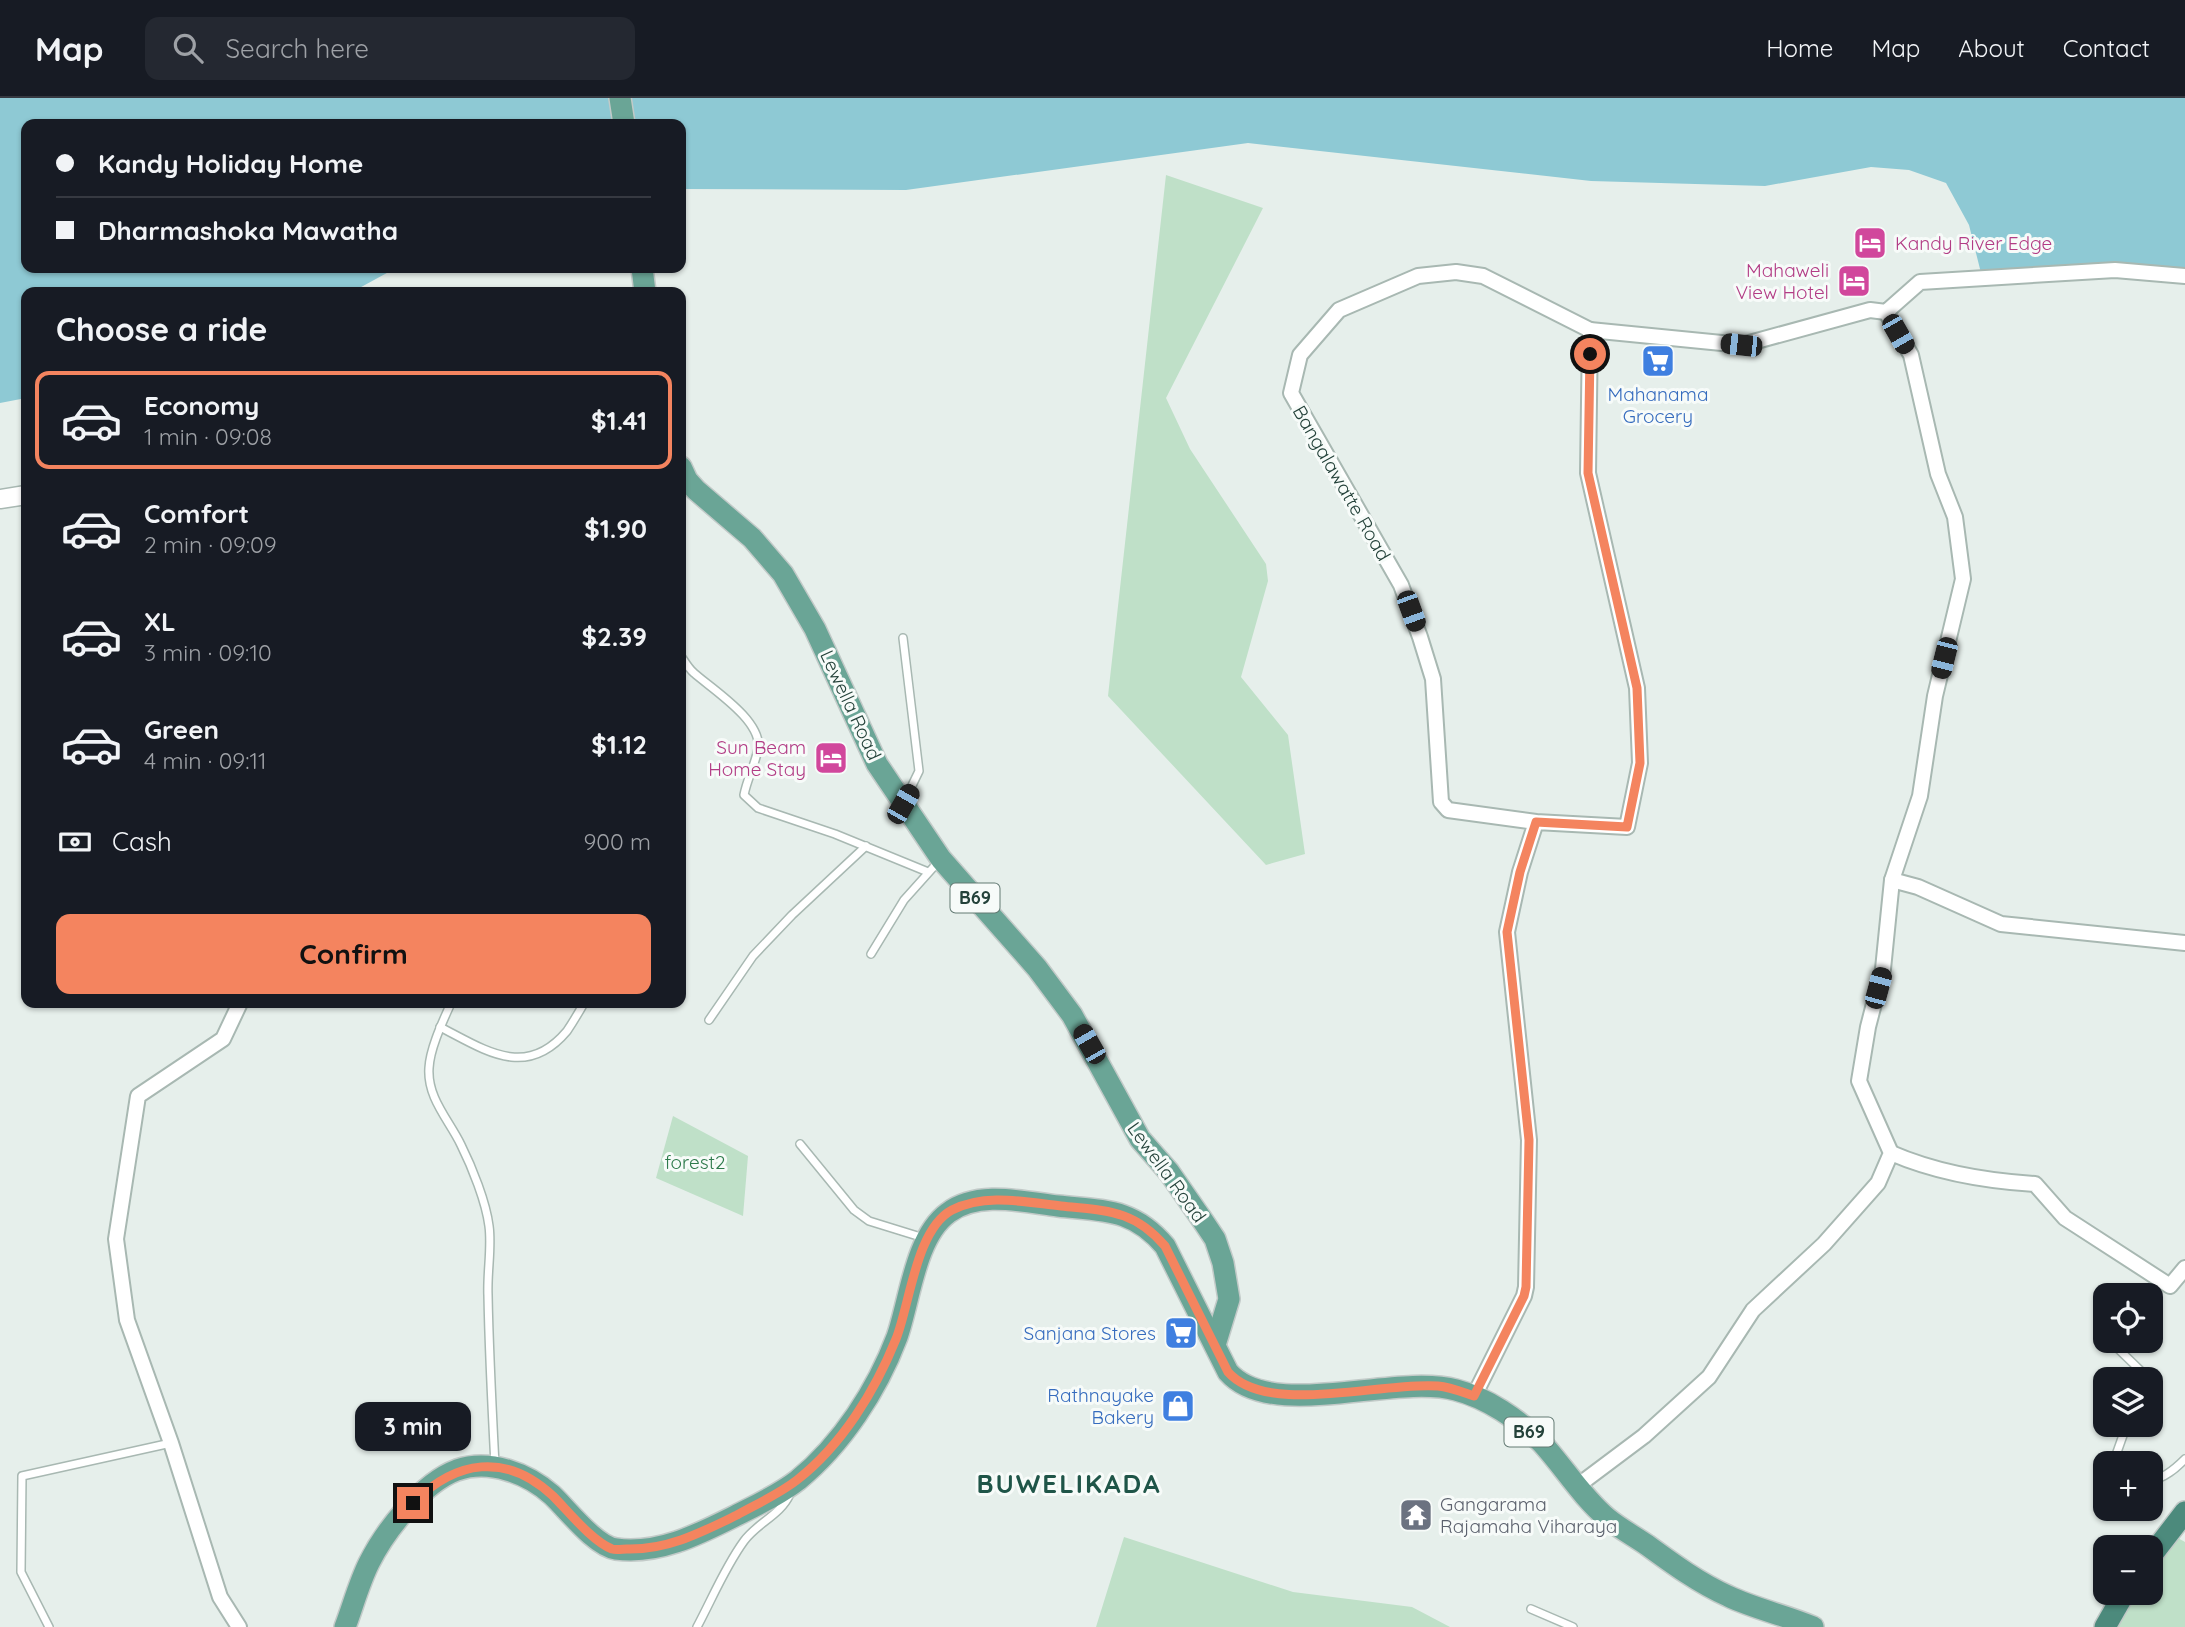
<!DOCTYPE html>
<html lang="en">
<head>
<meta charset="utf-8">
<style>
	:root { --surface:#171b24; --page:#242831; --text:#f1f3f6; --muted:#9ea1a6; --line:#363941; --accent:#f4845f }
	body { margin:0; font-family:Quicksand,sans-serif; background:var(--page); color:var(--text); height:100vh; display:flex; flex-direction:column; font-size:26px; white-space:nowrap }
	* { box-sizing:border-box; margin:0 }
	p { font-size:23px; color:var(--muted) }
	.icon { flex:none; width:38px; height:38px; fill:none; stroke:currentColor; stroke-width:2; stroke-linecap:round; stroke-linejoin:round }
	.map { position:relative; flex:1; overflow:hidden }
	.panel { position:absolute; left:21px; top:189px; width:665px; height:721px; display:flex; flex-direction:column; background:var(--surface); border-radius:14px; box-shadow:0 2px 5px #0004 }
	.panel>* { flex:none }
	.top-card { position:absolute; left:21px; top:21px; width:665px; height:154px; border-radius:14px; box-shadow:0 2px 5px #0004; display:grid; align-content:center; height:154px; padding:0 35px; background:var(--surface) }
	.buttons { position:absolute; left:2093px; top:1185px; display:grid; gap:14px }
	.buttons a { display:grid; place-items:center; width:70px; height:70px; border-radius:14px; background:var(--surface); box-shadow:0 2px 5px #0004; font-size:35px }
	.end { position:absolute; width:32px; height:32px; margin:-16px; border:9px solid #f4845f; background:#111; box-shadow:0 0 0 4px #111 }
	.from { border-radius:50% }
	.bubble { position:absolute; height:49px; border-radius:14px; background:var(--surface); box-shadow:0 2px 5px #0004; font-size:23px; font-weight:700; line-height:49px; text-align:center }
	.car { position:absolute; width:21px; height:42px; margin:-21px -10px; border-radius:9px; box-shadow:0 0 5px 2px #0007; background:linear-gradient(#222 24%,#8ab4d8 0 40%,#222 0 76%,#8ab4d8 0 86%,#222 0) }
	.top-card b { display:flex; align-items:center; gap:24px; height:66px; font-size:26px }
	.top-card b+b { border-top:2px solid var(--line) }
	.top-card i { width:18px; height:18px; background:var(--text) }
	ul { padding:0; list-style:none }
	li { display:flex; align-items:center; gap:21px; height:98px; margin:0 14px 10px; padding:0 21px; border:4px solid transparent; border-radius:14px }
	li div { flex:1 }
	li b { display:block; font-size:26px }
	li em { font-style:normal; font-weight:700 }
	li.current { border-color:var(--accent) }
	li>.icon { width:63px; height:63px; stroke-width:1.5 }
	h2 { padding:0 35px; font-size:32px; line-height:84px }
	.pay { display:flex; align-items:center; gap:18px; height:77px; padding:0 35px; font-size:26px }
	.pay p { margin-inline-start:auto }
	.action { display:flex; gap:14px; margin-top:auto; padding:14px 35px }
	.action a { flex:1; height:80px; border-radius:14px; background:var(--accent); color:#111; font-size:28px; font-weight:700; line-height:80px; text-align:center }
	header { display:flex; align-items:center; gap:42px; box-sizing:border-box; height:98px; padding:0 35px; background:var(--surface); border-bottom:2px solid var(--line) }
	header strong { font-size:33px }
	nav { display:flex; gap:38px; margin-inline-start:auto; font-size:24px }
	.search { width:490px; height:63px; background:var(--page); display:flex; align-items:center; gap:18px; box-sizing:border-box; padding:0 24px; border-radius:14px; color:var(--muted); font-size:26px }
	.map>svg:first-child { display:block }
</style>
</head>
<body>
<header>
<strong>Map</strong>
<div class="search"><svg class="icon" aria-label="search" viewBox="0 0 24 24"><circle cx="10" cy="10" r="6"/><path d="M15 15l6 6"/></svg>Search here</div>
<nav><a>Home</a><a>Map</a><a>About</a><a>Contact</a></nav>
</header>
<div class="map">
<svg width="2185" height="1529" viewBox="0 0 2185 1529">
	<rect width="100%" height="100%" fill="#e6efeb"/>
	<g fill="#bfe0c8">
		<polygon points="1166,77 1263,110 1166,300 1190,351 1266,466 1268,483 1241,579 1288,637 1305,756 1266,767 1108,598"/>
		<polygon points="673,1018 748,1058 743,1118 656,1080"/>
		<polygon points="1124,1439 1293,1494 1412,1509 1450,1529 1096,1529"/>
		<polygon points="2176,1439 2185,1444 2185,1529 2113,1529 2133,1495 2151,1494 2151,1470"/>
	</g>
	<polygon fill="#8ec9d4" points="0,0 2185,0 2185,173 1981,175 1969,127 1946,85 1909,72 1871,69 1765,88 1591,83 1248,45 906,92 681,91 681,26 26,26 26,170 396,170 352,194 26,194 26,300 0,305"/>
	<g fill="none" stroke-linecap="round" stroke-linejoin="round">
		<defs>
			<g id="service">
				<polyline points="903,540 919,673 905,702"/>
				<path d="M681,558C685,564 689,571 694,575C712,591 763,623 758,651C755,667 747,681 744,697L758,710L835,736L928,774"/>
				<polyline points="871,856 904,802 939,763"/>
				<path d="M451,905C443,923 430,950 429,970C427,1000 449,1022 461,1047C472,1069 486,1104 489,1128C492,1149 487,1174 488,1197C489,1253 492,1310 495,1367"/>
				<polyline points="709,922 753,858 792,817 866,748"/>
				<path d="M440,929C485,952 526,982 567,933C573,924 579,914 584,905"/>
				<polyline points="800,1046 854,1112 869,1123 924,1140"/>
				<polyline points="2103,1236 2105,1239"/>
				<polyline points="2109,1242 2142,1274 2141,1281"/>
				<polyline points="2119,1365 2116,1357 2127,1326"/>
				<path d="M2151,1382C2164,1381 2176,1370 2185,1361"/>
				<polyline points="1531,1511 1573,1529"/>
				<polyline points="49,1529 21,1474 22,1378 171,1345"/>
				<path d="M697,1529C712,1501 725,1469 744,1443C758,1424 780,1418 790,1396"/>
			</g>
			<g id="minor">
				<polyline points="1590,232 1742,247 1870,212 1886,214 1920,184 2115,172 2185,178"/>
				<polyline points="1892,782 1918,789 2001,826 2185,845"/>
				<path d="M1891,1055C1937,1075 1985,1083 2035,1086L2065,1120L2170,1188L2185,1170"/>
				<polyline points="1474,1298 1524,1198 1526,1189 1529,1042 1507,834 1520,774 1536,724 1448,712 1441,704 1433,581 1420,539 1401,487 1291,295 1300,257 1339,212 1418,178 1456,174 1483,178 1590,232 1588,375 1637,590 1640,665 1627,729 1536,724"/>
				<polyline points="1576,1389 1644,1338 1709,1279 1753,1212 1824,1146 1878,1085 1891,1055 1859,983 1868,929 1883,871 1892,782 1920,698 1935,598 1963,481 1955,419 1938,376 1911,257 1886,214"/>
				<polyline points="239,1529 220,1499 171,1345 127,1222 116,1141 138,998 223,941 240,905"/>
			</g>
			<polyline id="tertiary" points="0,401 26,397"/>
			<g id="primary">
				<polyline points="620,0 624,26"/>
				<polyline points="642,170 645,194"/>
				<polyline points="681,369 687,382 696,392 752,440 783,476 815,531 877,666 941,761 1037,870 1072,917 1140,1041 1169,1074 1203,1123 1215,1141 1223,1165 1229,1201 1215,1247"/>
				<path d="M345,1529C353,1508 359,1485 369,1465C385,1433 422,1385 457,1372C490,1361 527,1375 552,1397C567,1411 595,1448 616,1451C660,1457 701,1435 739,1416C759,1406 780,1396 798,1382C842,1346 877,1292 897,1239C910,1202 915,1139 948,1115C978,1092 1024,1104 1058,1108C1104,1113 1133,1110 1165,1148L1228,1274C1272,1324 1394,1275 1456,1292C1487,1300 1518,1321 1541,1344C1564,1369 1581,1398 1607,1420C1619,1430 1634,1438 1647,1447C1673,1466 1699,1485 1728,1498C1755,1511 1785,1517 1813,1529"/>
			</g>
			<g id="trunk">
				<polyline points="2151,1458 2185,1414"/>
				<polyline points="2105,1529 2125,1494"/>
			</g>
		</defs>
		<use href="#service" stroke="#a8b8b2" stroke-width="10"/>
		<use href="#minor" stroke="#a8b8b2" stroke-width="18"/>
		<use href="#tertiary" stroke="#a8b8b2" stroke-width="21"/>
		<use href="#primary" stroke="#c2cac8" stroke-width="24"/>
		<use href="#trunk" stroke="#c2cac8" stroke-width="24"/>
		<use href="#service" stroke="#fff" stroke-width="7"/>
		<use href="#minor" stroke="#fff" stroke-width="14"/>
		<use href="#tertiary" stroke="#fff" stroke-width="18"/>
		<use href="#primary" stroke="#6aa596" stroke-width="21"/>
		<use href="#trunk" stroke="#4c8a7c" stroke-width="21"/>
	</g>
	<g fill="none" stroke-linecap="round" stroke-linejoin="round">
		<path stroke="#f4845f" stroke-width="9" d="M413,1405C456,1362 506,1354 553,1398C568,1413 592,1443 612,1451C616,1452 623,1451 627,1451C668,1452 702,1434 737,1417C757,1406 779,1396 797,1382C842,1347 875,1293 896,1241C910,1206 916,1131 952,1112C986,1095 1024,1104 1061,1108C1106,1113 1133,1111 1165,1148L1228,1274C1268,1319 1382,1283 1438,1288C1450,1289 1462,1294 1474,1298L1524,1198L1526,1189L1529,1042L1507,834L1520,774L1536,724L1627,729L1640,665L1637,590L1588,375L1590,256"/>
	</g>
	<defs>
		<symbol id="hotel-square" viewBox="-11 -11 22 22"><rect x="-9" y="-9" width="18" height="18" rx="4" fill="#d1479c" stroke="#f7fbf9"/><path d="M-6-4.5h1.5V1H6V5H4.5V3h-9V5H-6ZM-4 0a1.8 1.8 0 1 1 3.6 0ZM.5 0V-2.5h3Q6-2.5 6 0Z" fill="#fff"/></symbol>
		<symbol id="supermarket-square" viewBox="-11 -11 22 22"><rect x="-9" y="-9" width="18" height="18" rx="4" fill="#3f7fe0" stroke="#f7fbf9"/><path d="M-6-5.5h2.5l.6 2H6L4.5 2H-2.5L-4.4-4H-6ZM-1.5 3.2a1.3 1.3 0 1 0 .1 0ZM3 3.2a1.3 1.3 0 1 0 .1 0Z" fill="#fff"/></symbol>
		<symbol id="shop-square" viewBox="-11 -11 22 22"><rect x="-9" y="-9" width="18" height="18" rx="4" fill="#3f7fe0" stroke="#f7fbf9"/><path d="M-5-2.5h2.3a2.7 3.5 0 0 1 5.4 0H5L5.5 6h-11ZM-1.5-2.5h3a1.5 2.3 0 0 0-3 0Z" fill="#fff"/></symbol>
		<symbol id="temple-square" viewBox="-11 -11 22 22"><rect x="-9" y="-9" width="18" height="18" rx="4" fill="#6b7280" stroke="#f7fbf9"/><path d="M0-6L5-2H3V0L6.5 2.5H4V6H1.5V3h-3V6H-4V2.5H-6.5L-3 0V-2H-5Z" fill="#fff"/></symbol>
	</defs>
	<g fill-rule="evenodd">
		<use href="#hotel-square" x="1851" y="126" width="38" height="38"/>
		<use href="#hotel-square" x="1835" y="164" width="38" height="38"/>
		<use href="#supermarket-square" x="1639" y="244" width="38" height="38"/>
		<use href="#hotel-square" x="812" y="641" width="38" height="38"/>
		<use href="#supermarket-square" x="1162" y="1216" width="38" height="38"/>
		<use href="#shop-square" x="1159" y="1289" width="38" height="38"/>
		<use href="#temple-square" x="1397" y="1398" width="38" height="38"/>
	</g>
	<g text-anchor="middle" stroke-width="6" stroke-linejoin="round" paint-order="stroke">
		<g fill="#f7fbf9" stroke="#637a73" stroke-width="2">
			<rect x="950.5" y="785.5" width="49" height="29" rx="5"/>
			<rect x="1504.5" y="1319.5" width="49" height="29" rx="5"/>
		</g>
		<g font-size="18" font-weight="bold" fill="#24423a">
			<text x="975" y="806">B69</text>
			<text x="1529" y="1340">B69</text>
		</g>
		<g font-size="19" fill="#b23c85" stroke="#f7fbf9" text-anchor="end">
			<text x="1895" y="152" text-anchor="start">Kandy River Edge</text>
			<text x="1829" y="179">Mahaweli<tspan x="1829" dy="22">View Hotel</tspan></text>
			<text x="806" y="656">Sun Beam<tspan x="806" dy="22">Home Stay</tspan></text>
		</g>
		<g font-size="19" fill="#366cbe" stroke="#f7fbf9" text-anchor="end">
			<text x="1658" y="303" text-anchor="middle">Mahanama<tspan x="1658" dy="22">Grocery</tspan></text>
			<text x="1156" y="1242">Sanjana Stores</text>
			<text x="1154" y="1304">Rathnayake<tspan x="1154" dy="22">Bakery</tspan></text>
		</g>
		<g font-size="19" fill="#24423a" stroke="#f7fbf9">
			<text transform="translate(1342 385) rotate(60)" y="7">Bangalawatte Road</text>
			<text transform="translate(851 607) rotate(65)" y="7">Lewella Road</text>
			<text transform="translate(1167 1074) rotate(54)" y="7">Lewella Road</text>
		</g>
		<g font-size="19" fill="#2d7a4b" stroke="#f7fbf9">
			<text x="695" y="1071">forest2</text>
		</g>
		<g font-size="19" fill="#5b616d" stroke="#f7fbf9" text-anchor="start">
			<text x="1440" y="1413">Gangarama<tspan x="1440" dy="22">Rajamaha Viharaya</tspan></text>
		</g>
		<g font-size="26" font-weight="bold" letter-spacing="2" fill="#1f5548" stroke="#f7fbf9">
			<text x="1069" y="1395">BUWELIKADA</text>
		</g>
	</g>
</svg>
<div class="buttons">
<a><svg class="icon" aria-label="locate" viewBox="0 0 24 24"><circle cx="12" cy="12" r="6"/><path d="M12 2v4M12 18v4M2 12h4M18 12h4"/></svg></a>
<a><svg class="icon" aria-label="layers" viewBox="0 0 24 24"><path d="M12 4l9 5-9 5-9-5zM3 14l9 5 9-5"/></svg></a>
<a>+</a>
<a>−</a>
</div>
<i class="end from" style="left:1590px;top:256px"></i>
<i class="end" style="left:413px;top:1405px"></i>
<div class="bubble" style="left:355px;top:1304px;width:116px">3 min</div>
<i class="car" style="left:1898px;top:236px;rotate:150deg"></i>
<i class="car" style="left:1741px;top:247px;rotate:276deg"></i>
<i class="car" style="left:1411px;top:513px;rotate:160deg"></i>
<i class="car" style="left:1944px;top:560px;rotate:194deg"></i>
<i class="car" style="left:903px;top:706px;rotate:30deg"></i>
<i class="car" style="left:1878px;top:890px;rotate:15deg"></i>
<i class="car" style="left:1089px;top:946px;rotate:330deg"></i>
<div class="top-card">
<b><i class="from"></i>Kandy Holiday Home</b>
<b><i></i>Dharmashoka Mawatha</b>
</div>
<section class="panel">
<h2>Choose a ride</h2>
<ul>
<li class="current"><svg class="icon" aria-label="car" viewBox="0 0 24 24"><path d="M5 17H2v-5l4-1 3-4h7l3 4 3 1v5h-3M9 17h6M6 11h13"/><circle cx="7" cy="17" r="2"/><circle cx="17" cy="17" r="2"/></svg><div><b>Economy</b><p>1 min · 09:08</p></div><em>$1.41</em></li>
<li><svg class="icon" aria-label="car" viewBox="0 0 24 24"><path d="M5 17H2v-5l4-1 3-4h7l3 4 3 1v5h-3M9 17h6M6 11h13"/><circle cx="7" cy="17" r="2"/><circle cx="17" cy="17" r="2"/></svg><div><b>Comfort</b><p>2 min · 09:09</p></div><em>$1.90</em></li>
<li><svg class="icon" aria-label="car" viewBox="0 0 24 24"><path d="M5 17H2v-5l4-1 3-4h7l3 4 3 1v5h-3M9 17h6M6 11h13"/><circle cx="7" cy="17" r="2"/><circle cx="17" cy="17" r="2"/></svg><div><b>XL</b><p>3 min · 09:10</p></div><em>$2.39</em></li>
<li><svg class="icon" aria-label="car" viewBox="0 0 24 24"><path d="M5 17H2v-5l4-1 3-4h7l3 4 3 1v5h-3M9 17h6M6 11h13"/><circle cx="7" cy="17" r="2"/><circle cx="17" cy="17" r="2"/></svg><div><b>Green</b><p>4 min · 09:11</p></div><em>$1.12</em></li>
</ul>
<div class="pay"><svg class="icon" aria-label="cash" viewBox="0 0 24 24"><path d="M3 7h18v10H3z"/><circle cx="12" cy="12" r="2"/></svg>Cash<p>900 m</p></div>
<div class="action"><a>Confirm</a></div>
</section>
</div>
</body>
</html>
